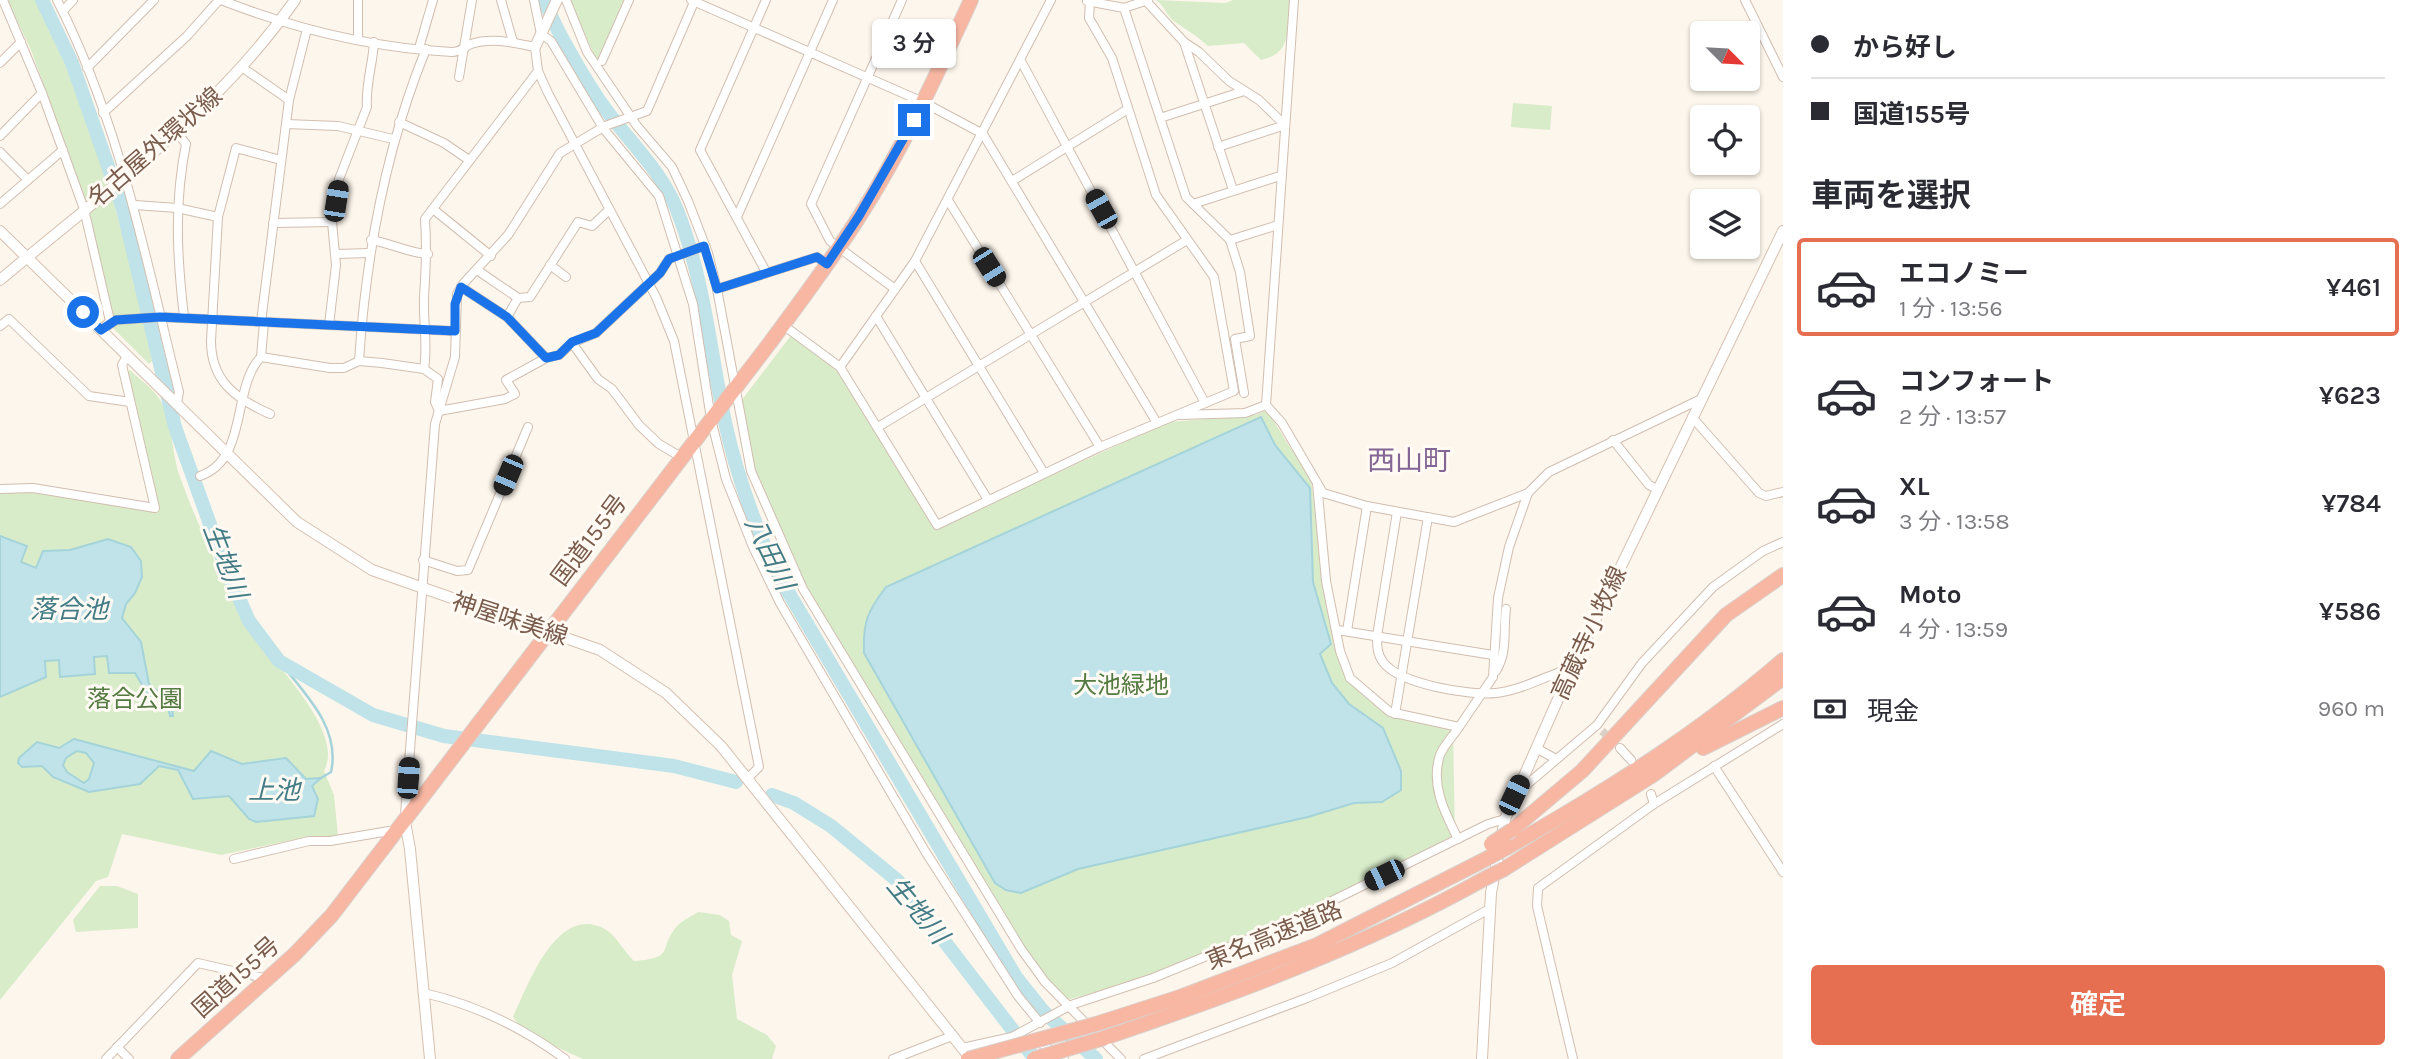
<!DOCTYPE html>
<html lang="ja">
<head>
<meta charset="utf-8">
<style>
	:root { --surface:#fff; --page:#f7f7f7; --text:#2b2b33; --muted:#7c7c81; --line:#e1e1e2; --accent:#e76f51 }
	body { margin:0; font-family:Karla,"Noto Sans JP",sans-serif; background:var(--page); color:var(--text); height:100vh; display:flex; flex-direction:column; font-size:26px; white-space:nowrap }
	* { box-sizing:border-box; margin:0 }
	p { font-size:23px; color:var(--muted) }
	.icon { flex:none; width:38px; height:38px; fill:none; stroke:currentColor; stroke-width:2; stroke-linecap:round; stroke-linejoin:round }
	.map { position:relative; flex:1; overflow:hidden }
	.details { display:flex; flex-direction:column; background:var(--surface); width:630px }
	.details>* { flex:none }
	.guide { display:grid; align-content:center; height:154px; padding:0 28px; background:var(--surface) }
	.needle { width:46px; rotate:114deg }
	.controls { position:absolute; left:1690px; top:21px; display:grid; gap:14px }
	.controls a { display:grid; place-items:center; width:70px; height:70px; border-radius:7px; background:var(--surface); box-shadow:0 2px 5px #0004; font-size:35px }
	.end { position:absolute; width:32px; height:32px; margin:-16px; border:9px solid #1a73e8; background:#fff; box-shadow:0 0 0 4px #fff }
	.from { border-radius:50% }
	.bubble { position:absolute; height:49px; border-radius:7px; background:var(--surface); box-shadow:0 2px 5px #0004; font-size:23px; font-weight:600; line-height:49px; text-align:center }
	.car { position:absolute; width:21px; height:42px; margin:-21px -10px; border-radius:9px; box-shadow:0 0 5px 2px #0007; background:linear-gradient(#222 24%,#8ab4d8 0 40%,#222 0 76%,#8ab4d8 0 86%,#222 0) }
	.guide b { display:flex; align-items:center; gap:24px; height:66px; font-size:26px }
	.guide b+b { border-top:2px solid var(--line) }
	.guide i { width:18px; height:18px; background:var(--text) }
	ul { padding:0; list-style:none }
	li { display:flex; align-items:center; gap:21px; height:98px; margin:0 14px 10px; padding:0 14px; border:4px solid transparent; border-radius:7px }
	li div { flex:1 }
	li b { display:block; font-size:26px }
	li em { font-style:normal; font-weight:600 }
	li.current { border-color:var(--accent) }
	li>.icon { width:63px; height:63px; stroke-width:1.5 }
	h2 { padding:0 28px; font-size:32px; line-height:84px }
	.pay { display:flex; align-items:center; gap:18px; height:77px; padding:0 28px; font-size:26px }
	.pay p { margin-inline-start:auto }
	.button { display:flex; gap:14px; margin-top:auto; padding:14px 28px }
	.button a { flex:1; height:80px; border-radius:7px; background:var(--accent); color:#fff; font-size:28px; font-weight:600; line-height:80px; text-align:center }
	main { display:flex; flex:1; min-height:0 }
	.map>svg:first-child { display:block }
</style>
</head>
<body>
<main>
<div class="map">
<svg width="1783" height="1059" viewBox="0 0 1783 1059">
	<rect width="100%" height="100%" fill="#fdf6ec"/>
	<g fill="#d8ecc9">
		<path d="M7,0H36C93,113 127,237 152,361L149,364L113,328L84,196L31,50Z"/>
		<polygon points="570,0 628,0 599,66"/>
		<path d="M1156,0L1226,3L1233,0H1291C1286,28 1294,53 1261,60L1244,43L1208,46C1197,36 1187,30 1175,22C1167,17 1165,6 1156,0Z"/>
		<polygon points="1513,103 1552,106 1550,130 1511,127"/>
		<path d="M792,334L828,362L841,375L935,529L1168,422L1256,415L1267,410L1291,449L1310,471L1324,581L1349,679L1388,714L1453,728L1455,837C1329,898 1203,966 1066,1000L1046,980L1023,948L807,590L753,470L741,401Z"/>
		<path d="M130,370C139,379 154,389 160,400C172,419 172,455 180,477C196,521 221,577 243,618C264,656 347,728 324,771L334,795L338,836L307,837L221,855L122,834L108,877L96,881L0,1000V493L28,492L158,512L126,372Z"/>
		<polygon points="100,886 117,886 138,894 138,928 76,932 73,920"/>
		<path d="M698,912L720,915L729,921L731,935L742,941L732,975L737,1019L767,1035L776,1046L772,1059H583L541,1040L520,1027L513,1017C528,985 557,903 605,929C616,935 624,952 634,961C678,958 657,947 678,925C683,920 692,916 698,912Z"/>
	</g>
	<g fill="#bfe3e8" stroke="#a5d3da" stroke-width="2" fill-rule="evenodd">
		<path d="M1261,417L1275,445L1310,488L1313,582L1331,644L1320,654L1332,683L1349,704L1383,728L1401,771V790L1382,802L1354,803L1308,817L1078,869L1021,893L1006,890L995,883L864,653C863,622 867,612 886,587Z"/>
		<polygon points="0,536 27,546 21,562 36,568 43,551 70,550 108,539 131,547 141,561 142,577 135,593 126,604 122,618 141,642 149,684 172,703 173,716 170,716 168,707 147,693 135,673 109,673 107,656 94,657 95,674 60,677 59,660 45,661 46,677 0,697"/>
		<path d="M74,739L194,771L211,751L242,764L286,758L306,779L321,778L312,786L318,799L314,816L256,822L249,819L229,796L193,799L178,770L159,766L140,784L89,792L53,777L42,766L22,767L18,763L19,758L37,742L59,748ZM77,751L86,753L94,763L89,779L84,783L67,772L63,765L66,758Z"/>
	</g>
	<g fill="none" stroke-linecap="round" stroke-linejoin="round">
		<path stroke="#a5d3da" stroke-width="2.5" d="M279,661C304,693 341,727 331,772L321,778"/>
		<g stroke="#bfe3e8" stroke-width="14">
			<polyline points="42,0 72,63 123,209 175,427 225,566 249,621 279,661 373,715 444,736 674,766 736,782"/>
			<path d="M545,0C552,25 593,94 610,115C633,145 663,174 677,210C704,278 710,351 725,422C736,473 753,520 774,568L1016,977L1044,1012L1096,1059"/>
			<polyline points="772,795 794,803 831,826 898,881 1035,1059"/>
		</g>
		<polyline stroke="#dcd0c4" stroke-width="8" stroke-dasharray="8 4" stroke-linecap="butt" points="1602,731 1613,741"/>
		<defs>
			<g id="street">
				<polyline points="3,0 42,93 84,209 110,321 106,325"/>
				<path d="M57,0C120,123 146,260 179,392L177,403"/>
				<path d="M221,0C295,29 373,48 452,52C461,52 464,47 471,44C492,37 515,43 535,47L538,71L548,93L656,297L674,341L759,767L747,779"/>
				<polyline points="501,0 513,42"/>
				<polyline points="534,0 541,34 551,41 603,128 659,196 693,304 711,419 726,479 753,547 780,603 925,851 1018,996 1040,1023"/>
				<polyline points="566,0 587,52 637,126 672,167 688,201 708,253 717,289 751,471 803,589 1021,949 1045,982 1121,1059"/>
				<polyline points="691,0 923,102 983,134 1157,423"/>
				<polyline points="1294,0 1266,405 1282,423 1323,493 1367,506 1454,522 1528,493 1549,472 1699,400"/>
				<polyline points="1745,0 1783,77"/>
				<polyline points="1087,1 1124,8 1148,0"/>
				<polyline points="1147,2 1184,42 1199,52 1229,81 1259,100 1285,125 1218,147"/>
				<polyline points="1124,8 1186,197 1230,240 1240,272 1250,336 1235,339 1244,393"/>
				<polyline points="63,11 73,0"/>
				<polyline points="358,39 358,0"/>
				<polyline points="1184,42 1233,190"/>
				<polyline points="419,48 433,0"/>
				<polyline points="602,61 629,0"/>
				<polyline points="1021,61 1205,403"/>
				<polyline points="0,63 21,42"/>
				<polyline points="87,68 154,0"/>
				<polyline points="243,68 289,100"/>
				<polyline points="459,77 472,0"/>
				<polyline points="103,113 187,36 219,0"/>
				<polyline points="1160,118 1244,91"/>
				<polyline points="399,122 444,143 469,160"/>
				<polyline points="286,124 338,126 393,139"/>
				<path d="M176,131L186,144C174,203 177,257 184,317"/>
				<polyline points="0,136 42,93"/>
				<polyline points="0,152 28,180"/>
				<polyline points="1012,181 1128,109"/>
				<polyline points="948,200 1100,447"/>
				<polyline points="0,204 63,150"/>
				<polyline points="1193,204 1280,176"/>
				<polyline points="135,205 177,208 218,217"/>
				<polyline points="433,209 491,256"/>
				<polyline points="737,217 833,0"/>
				<polyline points="273,223 332,222"/>
				<path d="M371,240C391,243 408,253 428,254"/>
				<polyline points="1230,240 1278,225"/>
				<polyline points="336,254 370,253"/>
				<polyline points="915,261 1044,473"/>
				<polyline points="550,265 566,277"/>
				<polyline points="477,270 518,298 530,297 578,222 592,226 609,210"/>
				<polyline points="766,272 700,150 766,0"/>
				<polyline points="461,287 507,317 546,358"/>
				<polyline points="717,289 817,257 827,264"/>
				<polyline points="895,289 830,241 811,204 902,0"/>
				<polyline points="876,316 988,500"/>
				<polyline points="507,317 518,298"/>
				<polyline points="261,322 289,100 307,29"/>
				<path d="M329,325L336,265L332,222L339,179L367,107C365,87 373,63 374,42"/>
				<polyline points="783,325 840,367 937,525 1100,447 1234,391 1214,277 1156,195 1112,58 1089,18 1090,2"/>
				<polyline points="0,326 9,319 89,396 130,402"/>
				<polyline points="101,330 116,320 160,317 455,331"/>
				<polyline points="572,343 598,379 612,389 639,425 659,444 681,457"/>
				<polyline points="261,357 264,322"/>
				<path d="M359,361C366,253 385,150 426,49"/>
				<polyline points="840,367 915,261 1051,0"/>
				<path d="M424,369C428,344 423,322 424,297C426,269 427,248 425,219L538,71"/>
				<path d="M270,414C236,399 211,381 211,341L218,217L236,148L281,160"/>
				<polyline points="1180,415 1245,413 1266,405"/>
				<polyline points="1692,417 1759,493 1766,496 1783,492"/>
				<polyline points="878,427 1187,240"/>
				<polyline points="1613,440 1649,485 1657,489"/>
				<path d="M200,476C249,459 231,388 261,357L330,368H344L359,361L382,363L424,369L438,379L435,402L439,411L505,399L515,394L506,380L546,358L559,355L572,343L596,333L660,273L669,259L704,246"/>
				<polyline points="1317,483 1326,581 1340,651 1350,678 1390,712 1459,727 1493,677 1498,598 1509,547 1528,493"/>
				<polyline points="0,489 33,488 155,508 122,365 127,356"/>
				<path d="M1397,512L1377,636C1377,645 1377,654 1383,662C1399,684 1470,696 1496,693C1518,691 1542,678 1563,671L1570,672"/>
				<polyline points="423,560 457,571 468,570 528,427"/>
				<polyline points="1337,630 1493,655"/>
				<polyline points="1347,631 1367,506"/>
				<path d="M1496,671C1508,652 1503,631 1506,609"/>
				<polyline points="1395,714 1428,517"/>
				<polyline points="1536,748 1556,759"/>
				<polyline points="1620,748 1631,760"/>
				<polyline points="1714,766 1783,872"/>
				<polyline points="1518,792 1597,725 1642,663 1713,587 1763,551 1783,542"/>
				<polyline points="1651,794 1654,804"/>
				<polyline points="405,815 435,424 455,357 457,294 463,284 508,235 560,153 605,126 647,111 695,0"/>
				<path d="M1458,839C1445,813 1430,785 1440,755C1444,745 1453,736 1459,727"/>
				<polyline points="234,859 309,841 330,841 395,830"/>
				<path d="M424,993C476,1005 522,1027 565,1059"/>
				<polyline points="1036,1040 1064,1059"/>
				<polyline points="117,1047 129,1059"/>
				<polyline points="962,1048 1012,1037 1071,1005 1153,978 1285,924 1488,824 1505,819"/>
				<polyline points="106,1059 198,963 268,979"/>
				<polyline points="893,1059 952,1036"/>
				<polyline points="1144,1059 1307,998 1392,963 1491,908"/>
				<polyline points="1573,1059 1537,906 1538,888 1654,804 1783,724"/>
			</g>
			<g id="secondary">
				<polyline points="535,47 557,0"/>
				<polyline points="0,231 297,522 372,570 600,650 666,693 721,746 971,1059"/>
				<path d="M0,280C103,193 217,112 295,0"/>
				<polyline points="405,822 410,849 430,1059"/>
				<polyline points="1482,1059 1491,893 1505,819 1570,672 1783,231"/>
			</g>
			<g id="highway">
				<polyline points="1703,748 1783,708"/>
				<polyline points="1512,830 1582,771 1726,615 1783,575"/>
				<path d="M1508,847C1605,792 1699,733 1783,660"/>
				<polyline points="1504,869 1653,775 1783,678"/>
				<polyline points="1096,1024 1180,997 1317,945 1488,858"/>
				<path d="M1104,1038C1234,994 1364,946 1484,879"/>
				<path d="M178,1059L295,954L332,915L769,344C800,302 831,261 859,217C903,149 937,74 971,0"/>
			</g>
		</defs>
		<use href="#street" stroke="#d1beb0" stroke-width="10"/>
		<use href="#secondary" stroke="#d6c0b0" stroke-width="12"/>
		<use href="#highway" stroke="#dad1cd" stroke-width="16"/>
		<use href="#street" stroke="#fff" stroke-width="8"/>
		<use href="#secondary" stroke="#fff" stroke-width="10"/>
		<use href="#highway" stroke="#f7b7a3" stroke-width="14"/>
		<defs>
			<g id="highway-bridge">
				<polyline points="1491,844 1512,830"/>
				<polyline points="1488,858 1508,847"/>
				<polyline points="1484,879 1504,869"/>
				<polyline points="968,1059 1096,1024"/>
				<polyline points="1034,1059 1104,1038"/>
			</g>
		</defs>
		<use href="#highway-bridge" stroke="#dad1cd" stroke-width="16" stroke-linecap="butt"/>
		<use href="#highway-bridge" stroke="#f7b7a3" stroke-width="14"/>
	</g>
	<g fill="none" stroke-linecap="round" stroke-linejoin="round">
		<polyline stroke="#1a73e8" stroke-width="9" points="83,312 101,330 116,320 160,317 455,331 455,304 461,287 507,317 546,358 559,355 572,342 596,333 660,273 669,259 704,246 717,289 817,257 827,264 859,216 914,120"/>
	</g>
	<g text-anchor="middle" stroke-width="6" stroke-linejoin="round" paint-order="stroke">
		<g font-size="24" fill="#7a5c4d" stroke="#fffaf3">
			<text transform="translate(155 147) rotate(-41)" y="8">名古屋外環状線</text>
			<text transform="translate(589 540) rotate(-53)" y="8">国道155号</text>
			<text transform="translate(510 619) rotate(18)" y="8">神屋味美線</text>
			<text transform="translate(1589 633) rotate(-65)" y="8">高蔵寺小牧線</text>
			<text transform="translate(1274 935) rotate(-22)" y="8">東名高速道路</text>
			<text transform="translate(236 977) rotate(-42)" y="8">国道155号</text>
		</g>
		<g font-size="24" fill="#537a41" stroke="#fffaf3">
			<text x="1121" y="693">大池緑地</text>
			<text x="135" y="707">落合公園</text>
		</g>
		<g font-size="26" font-style="italic" fill="#437c86" stroke="#fffaf3">
			<text transform="translate(770 553) rotate(64)" y="9">八田川</text>
			<text transform="translate(226 561) rotate(69)" y="9">生地川</text>
			<text x="69" y="618">落合池</text>
			<text x="274" y="799">上池</text>
			<text transform="translate(918 910) rotate(50)" y="9">生地川</text>
		</g>
		<g font-size="28" fill="#846695" stroke="#fffaf3">
			<text x="1409" y="470">西山町</text>
		</g>
	</g>
</svg>
<div class="controls">
<a><svg class="needle" viewBox="-14 -14 28 28"><path d="M0-13l5 13h-10z" fill="#e53935"/><path d="M0 13l5-13h-10z" fill="#7c7c81"/></svg></a>
<a><svg class="icon" aria-label="locate" viewBox="0 0 24 24"><circle cx="12" cy="12" r="6"/><path d="M12 2v4M12 18v4M2 12h4M18 12h4"/></svg></a>
<a><svg class="icon" aria-label="layers" viewBox="0 0 24 24"><path d="M12 4l9 5-9 5-9-5zM3 14l9 5 9-5"/></svg></a>
</div>
<i class="end from" style="left:83px;top:312px"></i>
<i class="end" style="left:914px;top:120px"></i>
<div class="bubble" style="left:872px;top:19px;width:84px">3 分</div>
<i class="car" style="left:336px;top:201px;rotate:9deg"></i>
<i class="car" style="left:1101px;top:209px;rotate:331deg"></i>
<i class="car" style="left:989px;top:267px;rotate:148deg"></i>
<i class="car" style="left:508px;top:475px;rotate:203deg"></i>
<i class="car" style="left:408px;top:778px;rotate:4deg"></i>
<i class="car" style="left:1514px;top:795px;rotate:25deg"></i>
<i class="car" style="left:1384px;top:875px;rotate:244deg"></i>
</div>
<section class="details">
<div class="guide">
<b><i class="from"></i>から好し</b>
<b><i></i>国道155号</b>
</div>
<h2>車両を選択</h2>
<ul>
<li class="current"><svg class="icon" aria-label="car" viewBox="0 0 24 24"><path d="M5 17H2v-5l4-1 3-4h7l3 4 3 1v5h-3M9 17h6M6 11h13"/><circle cx="7" cy="17" r="2"/><circle cx="17" cy="17" r="2"/></svg><div><b>エコノミー</b><p>1 分 · 13:56</p></div><em>¥461</em></li>
<li><svg class="icon" aria-label="car" viewBox="0 0 24 24"><path d="M5 17H2v-5l4-1 3-4h7l3 4 3 1v5h-3M9 17h6M6 11h13"/><circle cx="7" cy="17" r="2"/><circle cx="17" cy="17" r="2"/></svg><div><b>コンフォート</b><p>2 分 · 13:57</p></div><em>¥623</em></li>
<li><svg class="icon" aria-label="car" viewBox="0 0 24 24"><path d="M5 17H2v-5l4-1 3-4h7l3 4 3 1v5h-3M9 17h6M6 11h13"/><circle cx="7" cy="17" r="2"/><circle cx="17" cy="17" r="2"/></svg><div><b>XL</b><p>3 分 · 13:58</p></div><em>¥784</em></li>
<li><svg class="icon" aria-label="car" viewBox="0 0 24 24"><path d="M5 17H2v-5l4-1 3-4h7l3 4 3 1v5h-3M9 17h6M6 11h13"/><circle cx="7" cy="17" r="2"/><circle cx="17" cy="17" r="2"/></svg><div><b>Moto</b><p>4 分 · 13:59</p></div><em>¥586</em></li>
</ul>
<div class="pay"><svg class="icon" aria-label="cash" viewBox="0 0 24 24"><path d="M3 7h18v10H3z"/><circle cx="12" cy="12" r="2"/></svg>現金<p>960 m</p></div>
<div class="button"><a>確定</a></div>
</section>
</main>
</body>
</html>
